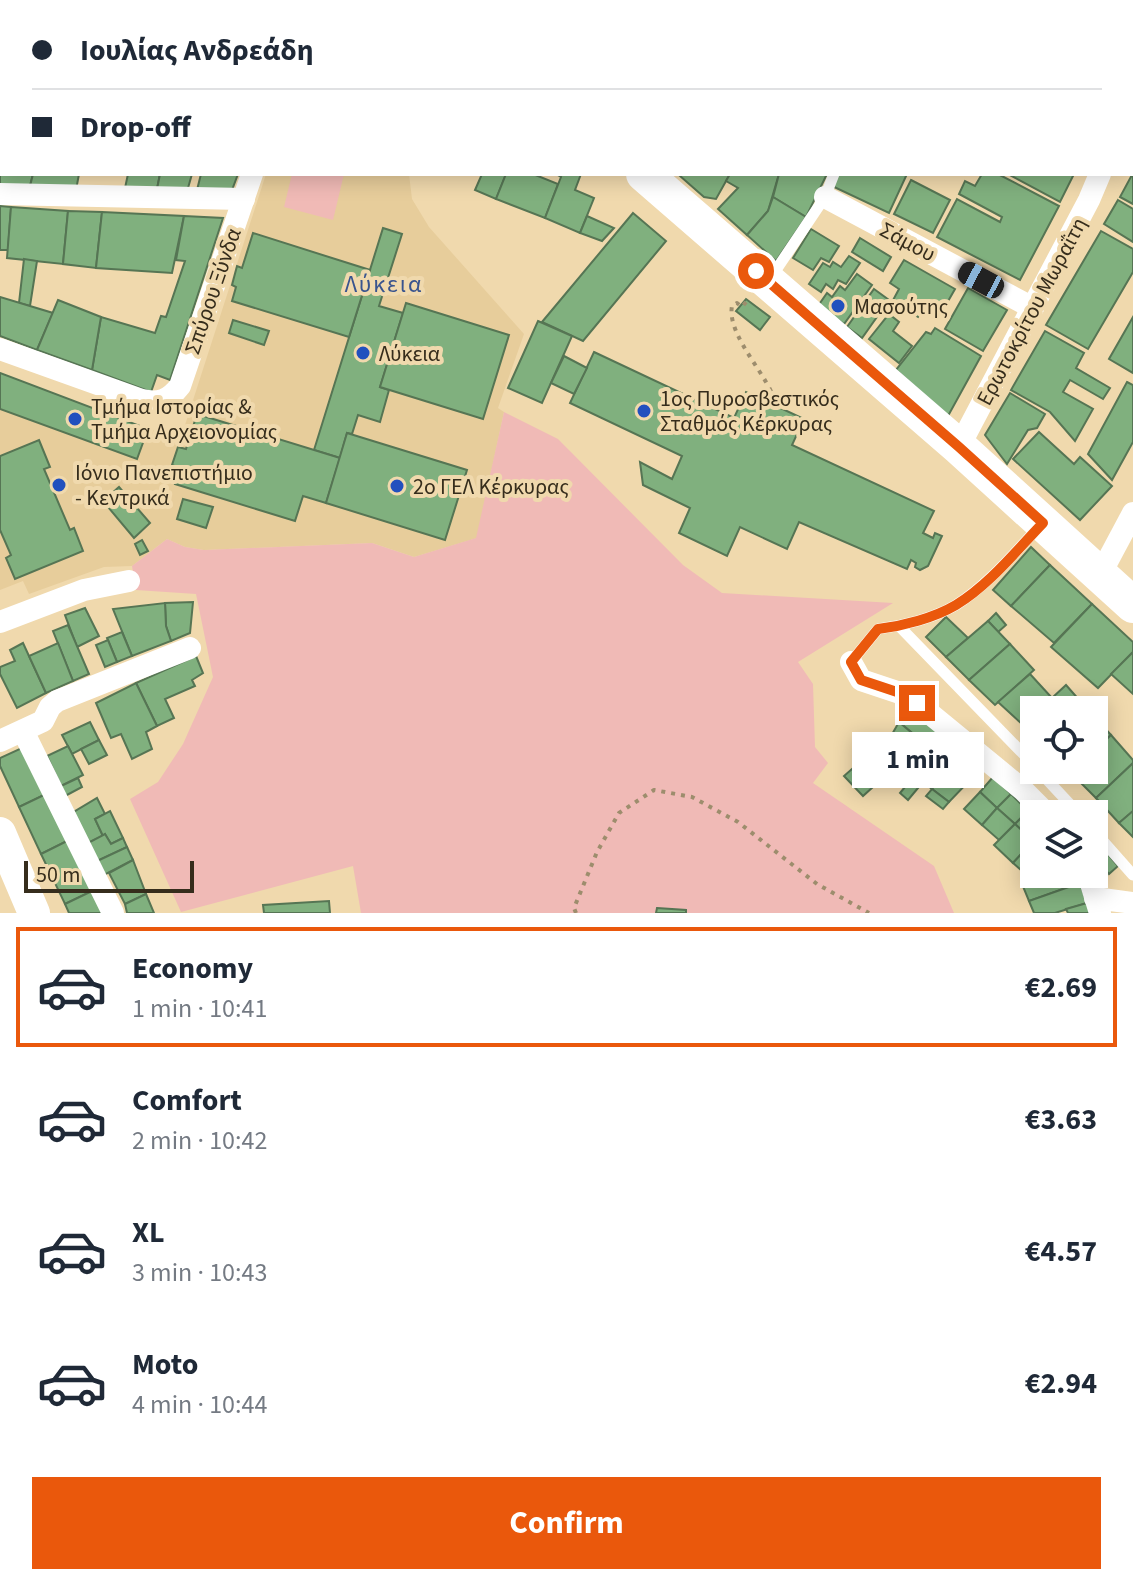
<!DOCTYPE html>
<html lang="en">
<head>
<meta charset="utf-8">
<style>
	:root { --surface:#fff; --page:#f2f2f3; --text:#1f2937; --muted:#747a83; --line:#e0e1e3; --accent:#ea580c }
	body { margin:0; font-family:"Source Sans 3",sans-serif; background:var(--page); color:var(--text); height:100vh; display:flex; flex-direction:column; font-size:30px; white-space:nowrap }
	* { box-sizing:border-box; margin:0 }
	p { font-size:26px; color:var(--muted) }
	.icon { flex:none; width:44px; height:44px; fill:none; stroke:currentColor; stroke-width:2; stroke-linecap:round; stroke-linejoin:round }
	.map { position:relative; height:913px; overflow:hidden }
	.panel { display:flex; flex-direction:column; background:var(--surface); flex:1 }
	.panel>* { flex:none }
	.guide { position:absolute; left:0px; top:0px; width:1134px; height:176px; box-shadow:0 4px 20px #0003; display:grid; align-content:center; height:176px; padding:0 32px; background:var(--surface) }
	.tools { position:absolute; left:1020px; top:696px; display:grid; gap:16px }
	.tools a { display:grid; place-items:center; width:88px; height:88px; border-radius:0px; background:var(--surface); box-shadow:0 4px 20px #0003; font-size:40px }
	.scale { position:absolute; left:24px; bottom:20px; width:170px; box-sizing:border-box; padding-left:8px; border:4px solid #362d1c; border-top:0; font-size:22px; line-height:28px; white-space:nowrap; color:#362d1c; -webkit-text-stroke:6px #f0d9ad; paint-order:stroke }
	.end { position:absolute; width:36px; height:36px; margin:-18px; border:10px solid #ea580c; background:#fff; box-shadow:0 0 0 4px #fff }
	.from { border-radius:50% }
	.bubble { position:absolute; height:56px; border-radius:0px; background:var(--surface); box-shadow:0 4px 20px #0003; font-size:26px; font-weight:700; line-height:56px; text-align:center }
	.car { position:absolute; width:24px; height:48px; margin:-24px -12px; border-radius:10px; box-shadow:0 0 6px 2px #0007; background:linear-gradient(#222 24%,#8ab4d8 0 40%,#222 0 76%,#8ab4d8 0 86%,#222 0) }
	.guide b { display:flex; align-items:center; gap:28px; height:76px; font-size:30px }
	.guide b+b { border-top:2px solid var(--line) }
	.guide i { width:20px; height:20px; background:var(--text) }
	ul { padding:14px 0 0; list-style:none }
	li { display:flex; align-items:center; gap:24px; height:120px; margin:0 16px 12px; padding:0 16px; border:4px solid transparent; border-radius:0px }
	li div { flex:1 }
	li b { display:block; font-size:30px }
	li em { font-style:normal; font-weight:700 }
	li.selected { border-color:var(--accent) }
	li>.icon { width:72px; height:72px; stroke-width:1.5 }
	.primary-button { display:flex; gap:16px; margin-top:auto; padding:16px 32px }
	.primary-button a { flex:1; height:92px; border-radius:0px; background:var(--accent); color:#fff; font-size:32px; font-weight:700; line-height:92px; text-align:center }
	.map>svg:first-child { display:block }
</style>
</head>
<body>
<div class="map">
<svg width="1133" height="913" viewBox="0 0 1133 913">
	<rect width="100%" height="100%" fill="#f0d9ad"/>
	<polygon fill="#e7cd9b" points="266,174 409,174 412,199 429,227 524,334 498,408 504,412 477,538 414,557 372,543 204,550 185,547 167,539 132,566 104,567 29,594 23,581 0,590 0,373 148,429 173,434 185,425"/>
	<g fill="#f0bab6">
		<polygon points="292,174 344,174 333,220 284,207"/>
		<polygon points="504,412 558,439 683,565 722,593 893,603 798,662 813,684 815,747 828,763 813,783 934,866 954,913 361,913 353,866 181,912 130,799 158,782 183,744 213,677 196,594 136,590 132,566 167,539 185,547 204,550 372,543 414,557 476,538"/>
	</g>
	<g fill="#80b07e" stroke="#567554" stroke-width="2">
		<polygon points="115,0 174,0 114,2"/>
		<polygon points="316,0 394,0 395,2 316,2"/>
		<polygon points="640,0 708,0 702,2"/>
		<polygon points="890,0 970,0 971,2 889,2"/>
		<polygon points="0,158 2,174 33,174 30,186 0,185"/>
		<polygon points="1133,173 1133,204 1120,197"/>
		<polygon points="33,174 79,174 76,190 30,186"/>
		<polygon points="128,174 160,174 157,189 125,188"/>
		<polygon points="160,174 192,174 188,188 157,189"/>
		<polygon points="201,174 238,174 232,190 197,190"/>
		<polygon points="482,174 506,174 496,199 475,190"/>
		<polygon points="506,174 533,174 558,184 545,218 496,199"/>
		<polygon points="581,174 575,190 594,198 580,233 545,218 561,177 556,174"/>
		<polygon points="682,174 730,174 716,199 704,197 680,176"/>
		<polygon points="730,174 779,174 768,211 747,235 718,209 738,188 726,181"/>
		<polygon points="779,174 827,174 806,217 773,197"/>
		<polygon points="838,174 907,174 889,213 832,186"/>
		<polygon points="982,174 998,174 1059,206 1020,280 937,237 957,199 1000,222 1002,217 959,194 965,181 975,186"/>
		<polygon points="1008,174 1074,174 1060,202"/>
		<polygon points="911,180 950,200 933,233 894,214"/>
		<polygon points="773,197 806,217 776,261 747,235 768,211"/>
		<polygon points="1118,200 1133,209 1133,242 1104,224"/>
		<polygon points="0,206 11,207 8,250 0,250"/>
		<polygon points="11,207 68,211 63,264 7,258"/>
		<polygon points="68,211 102,212 96,268 63,264"/>
		<polygon points="102,212 184,216 172,273 96,268"/>
		<polygon points="633,213 666,241 583,341 542,322"/>
		<polygon points="184,216 223,218 170,380 157,375 151,392 92,370 101,317 155,333 161,316 166,317 185,261 176,260"/>
		<polygon points="587,216 614,228 602,241 580,233"/>
		<polygon points="383,228 402,234 379,306 403,313 380,387 389,390 380,422 358,415 352,434 347,433 340,458 314,450"/>
		<polygon points="811,229 839,246 829,262 821,258 813,270 793,258"/>
		<polygon points="1101,231 1133,249 1133,272 1088,349 1046,325"/>
		<polygon points="253,233 370,270 349,337 232,301 236,287 232,285 237,266 242,268"/>
		<polygon points="860,238 891,257 883,271 852,252"/>
		<polygon points="849,256 860,263 846,284 838,280 833,289 826,284 821,292 809,284 823,263 830,267 833,262 841,267"/>
		<polygon points="24,259 37,261 30,306 19,303"/>
		<polygon points="904,260 955,289 939,317 923,308 918,317 892,302 899,289 890,283"/>
		<polygon points="857,274 872,285 844,324 818,306 827,293 832,297 840,286 845,290"/>
		<polygon points="968,288 1007,310 983,351 945,329"/>
		<polygon points="874,289 889,300 862,338 847,327"/>
		<polygon points="0,297 53,313 37,350 0,336"/>
		<polygon points="746,299 770,317 760,330 736,311"/>
		<polygon points="58,300 101,317 92,370 37,350"/>
		<polygon points="406,303 509,335 483,419 380,387"/>
		<polygon points="889,314 899,322 893,331 912,346 899,363 869,339"/>
		<polygon points="1133,317 1133,373 1109,359"/>
		<polygon points="233,320 269,331 264,345 229,333"/>
		<polygon points="538,321 572,336 542,403 508,388"/>
		<polygon points="935,328 981,356 948,416 896,370 926,332 931,334"/>
		<polygon points="1045,331 1084,353 1076,368 1110,388 1103,399 1070,380 1063,392 1093,409 1075,441 1050,412 1011,390"/>
		<polygon points="594,352 734,418 746,392 804,419 792,445 934,511 923,533 933,538 935,533 942,536 928,566 920,570 915,567 916,563 911,560 907,569 799,522 787,549 740,527 727,556 679,533 690,508 643,485 640,462 672,479 682,456 570,403"/>
		<polygon points="564,356 587,368 574,394 551,383"/>
		<polygon points="0,373 148,429 137,459 0,409"/>
		<polygon points="1127,382 1133,385 1133,442 1112,480 1088,454"/>
		<polygon points="1010,393 1045,414 1037,428 1028,430 1007,464 985,435"/>
		<polygon points="197,414 340,458 326,503 303,496 295,521 175,484 180,468 172,465 178,447 186,449"/>
		<polygon points="1039,432 1074,464 1080,457 1112,486 1080,520 1013,459"/>
		<polygon points="347,433 467,470 445,540 326,503"/>
		<polygon points="39,440 50,467 44,469 70,530 74,528 83,551 15,579 6,558 11,555 0,530 0,456"/>
		<polygon points="119,487 150,523 134,538 103,501"/>
		<polygon points="183,499 213,507 206,528 177,519"/>
		<polygon points="142,540 148,551 140,555 135,544"/>
		<polygon points="1031,547 1050,565 1011,606 993,590"/>
		<polygon points="1050,565 1092,604 1054,643 1011,606"/>
		<polygon points="193,602 190,633 171,641 166,626 165,603"/>
		<polygon points="165,603 166,626 171,641 132,656 113,609"/>
		<polygon points="1092,604 1133,642 1133,652 1098,688 1051,647"/>
		<polygon points="85,608 99,636 77,647 65,615"/>
		<polygon points="996,613 1006,625 998,632 988,621"/>
		<polygon points="946,617 968,638 946,657 926,637"/>
		<polygon points="988,621 1010,644 969,680 946,657"/>
		<polygon points="68,625 89,674 73,681 53,631"/>
		<polygon points="122,632 132,656 117,662 107,638"/>
		<polygon points="108,640 117,662 105,667 96,645"/>
		<polygon points="23,643 46,693 17,708 0,674 0,667 15,661 10,650"/>
		<polygon points="58,643 73,681 46,693 29,656"/>
		<polygon points="1010,644 1034,670 995,705 969,680"/>
		<polygon points="1133,652 1133,694 1111,674"/>
		<polygon points="196,656 203,673 192,680 195,686 165,699 174,718 157,726 136,683"/>
		<polygon points="1030,674 1052,698 1039,710 1034,710 1034,715 1023,725 998,702"/>
		<polygon points="136,683 157,726 146,732 152,749 132,759 121,734 111,738 96,703"/>
		<polygon points="1066,685 1088,710 1039,710 1052,698"/>
		<polygon points="912,707 947,736 934,751 899,722"/>
		<polygon points="1034,715 1034,736 1023,725"/>
		<polygon points="1094,716 1111,735 1094,751"/>
		<polygon points="90,722 99,740 72,754 62,735"/>
		<polygon points="899,722 919,739 909,752 891,736"/>
		<polygon points="1111,735 1133,760 1133,763 1096,798 1082,784 1102,766 1094,757 1094,751"/>
		<polygon points="891,736 909,755 896,766 877,747"/>
		<polygon points="947,736 964,750 947,772 929,757"/>
		<polygon points="99,740 107,755 89,764 81,749"/>
		<polygon points="921,740 934,751 915,775 901,765"/>
		<polygon points="68,746 83,775 61,786 47,756"/>
		<polygon points="24,747 46,794 19,807 0,766 0,758"/>
		<polygon points="877,747 896,766 863,796 844,776"/>
		<polygon points="964,750 983,766 970,780 952,765"/>
		<polygon points="929,757 947,772 932,789 915,775"/>
		<polygon points="1133,763 1133,811 1119,823 1096,798"/>
		<polygon points="952,765 970,780 949,802 932,789"/>
		<polygon points="915,775 923,782 908,800 900,793"/>
		<polygon points="993,777 1011,794 997,808 980,792"/>
		<polygon points="78,778 82,787 65,796 61,786"/>
		<polygon points="932,789 949,802 943,809 926,796"/>
		<polygon points="980,792 997,808 982,825 964,809"/>
		<polygon points="46,794 67,841 41,854 19,807"/>
		<polygon points="1011,794 1028,811 1015,824 997,808"/>
		<polygon points="97,798 105,814 95,819 103,836 86,844 72,813"/>
		<polygon points="997,808 1015,824 999,840 982,825"/>
		<polygon points="110,811 123,838 111,844 105,834 103,836 95,819"/>
		<polygon points="1028,811 1034,817 1033,841 1015,824"/>
		<polygon points="1133,811 1133,837 1119,823"/>
		<polygon points="1015,824 1033,841 1013,863 994,845"/>
		<polygon points="105,834 111,844 123,838 127,847 95,862 86,844"/>
		<polygon points="67,841 92,891 65,904 41,854"/>
		<polygon points="1033,841 1034,863 1021,870 1013,863"/>
		<polygon points="127,847 133,860 102,876 95,862"/>
		<polygon points="1107,853 1118,866 1109,874 1099,861"/>
		<polygon points="133,860 146,894 125,904 109,873"/>
		<polygon points="1041,874 1077,874 1080,883 1029,901 1022,884"/>
		<polygon points="1080,883 1087,903 1055,913 1034,913 1029,901"/>
		<polygon points="92,891 104,913 69,913 65,904"/>
		<polygon points="146,894 154,913 127,913 125,904"/>
		<polygon points="329,901 330,913 264,913 263,905"/>
		<polygon points="1087,903 1091,913 1068,913 1066,909"/>
		<polygon points="657,908 686,910 686,913 656,913"/>
	</g>
	<g fill="none" stroke-linecap="round" stroke-linejoin="round">
		<g stroke="#9d8d6d" stroke-width="4" stroke-dasharray="4 6" stroke-linecap="butt">
			<path d="M746,302L742,307L737,303L732,306C726,337 774,381 775,405"/>
			<polyline points="576,913 574,908 597,852 619,813 654,790 692,797 738,822 817,884 869,913"/>
		</g>
		<g stroke="#fff" stroke-width="11">
			<polyline points="884,2 884,0"/>
			<polyline points="770,279 825,197 834,174"/>
			<polyline points="900,627 1034,765"/>
			<path d="M851,662L878,629C903,626 934,618 956,605C988,585 1014,553 1039,527"/>
			<polyline points="1038,770 1079,814"/>
			<polyline points="1094,831 1133,875"/>
		</g>
		<g stroke="#fff" stroke-width="22">
			<polyline points="233,2 233,0"/>
			<polyline points="610,2 612,0"/>
			<polyline points="1124,2 1124,0"/>
			<polyline points="1132,140 1133,140"/>
			<polyline points="0,194 244,199"/>
			<polyline points="825,197 1033,308"/>
			<path d="M0,349L142,400C159,404 169,400 180,386L252,174"/>
			<polyline points="959,447 1089,200 1100,174"/>
			<polyline points="1100,575 1133,513"/>
			<polyline points="0,622 84,590 129,581"/>
			<polyline points="851,662 861,680 903,694 917,703 1023,790 1047,814"/>
			<polyline points="23,731 113,913"/>
			<polyline points="0,741 43,721 50,707 57,701 190,648"/>
			<polyline points="1088,874 1100,913"/>
			<polyline points="1095,898 1133,903"/>
		</g>
		<g stroke="#fff" stroke-width="32">
			<polyline points="763,2 770,0"/>
			<polyline points="0,833 34,913"/>
		</g>
		<g stroke="#fff" stroke-width="36">
			<polyline points="0,9 2,10"/>
			<polyline points="644,174 959,447 1133,605"/>
		</g>
	</g>
	<g fill="none" stroke-linecap="round" stroke-linejoin="round">
		<path stroke="#ea580c" stroke-width="10" d="M756,271L959,447L1043,523C1016,551 989,585 956,605C934,618 903,626 878,629L851,662L861,680L903,694L917,703"/>
	</g>
	<g fill="#2250be" stroke="#f0d9ad" stroke-width="3">
		<circle cx="838" cy="306" r="8"/>
		<circle cx="363" cy="353" r="8"/>
		<circle cx="644" cy="411" r="8"/>
		<circle cx="75" cy="419" r="8"/>
		<circle cx="59" cy="485" r="8"/>
		<circle cx="397" cy="486" r="8"/>
	</g>
	<g text-anchor="middle" stroke-width="8" stroke-linejoin="round" paint-order="stroke">
		<g font-size="22" fill="#362d1c" stroke="#f0d9ad">
			<text transform="translate(908 241) rotate(28)" y="8">Σάμου</text>
			<text transform="translate(212 291) rotate(-71)" y="8">Σπύρου Ξύνδα</text>
			<text transform="translate(1031 311) rotate(-62)" y="8">Ερωτοκρίτου Μωραΐτη</text>
		</g>
		<g font-size="22" fill="#362d1c" stroke="#f0d9ad" text-anchor="start">
			<text x="854" y="314">Μασούτης</text>
			<text x="379" y="361">Λύκεια</text>
			<text x="660" y="406">1ος Πυροσβεστικός<tspan x="660" dy="25">Σταθμός Κέρκυρας</tspan></text>
			<text x="91" y="414">Τμήμα Ιστορίας &amp;<tspan x="91" dy="25">Τμήμα Αρχειονομίας</tspan></text>
			<text x="75" y="480">Ιόνιο Πανεπιστήμιο<tspan x="75" dy="25">- Κεντρικά</tspan></text>
			<text x="413" y="494">2ο ΓΕΛ Κέρκυρας</text>
		</g>
		<g font-size="24" letter-spacing="2" fill="#39548e" stroke="#f0d9ad">
			<text x="384" y="292">Λύκεια</text>
		</g>
	</g>
</svg>
<div class="tools">
<a><svg class="icon" aria-label="locate" viewBox="0 0 24 24"><circle cx="12" cy="12" r="6"/><path d="M12 2v4M12 18v4M2 12h4M18 12h4"/></svg></a>
<a><svg class="icon" aria-label="layers" viewBox="0 0 24 24"><path d="M12 4l9 5-9 5-9-5zM3 14l9 5 9-5"/></svg></a>
</div>
<div class="scale">50 m</div>
<i class="end from" style="left:756px;top:271px"></i>
<i class="end" style="left:917px;top:703px"></i>
<div class="bubble" style="left:852px;top:732px;width:132px">1 min</div>
<i class="car" style="left:981px;top:280px;rotate:298deg"></i>
<div class="guide">
<b><i class="from"></i>Ιουλίας Ανδρεάδη</b>
<b><i></i>Drop-off</b>
</div>
</div>
<section class="panel">
<ul>
<li class="selected"><svg class="icon" aria-label="car" viewBox="0 0 24 24"><path d="M5 17H2v-5l4-1 3-4h7l3 4 3 1v5h-3M9 17h6M6 11h13"/><circle cx="7" cy="17" r="2"/><circle cx="17" cy="17" r="2"/></svg><div><b>Economy</b><p>1 min · 10:41</p></div><em>€2.69</em></li>
<li><svg class="icon" aria-label="car" viewBox="0 0 24 24"><path d="M5 17H2v-5l4-1 3-4h7l3 4 3 1v5h-3M9 17h6M6 11h13"/><circle cx="7" cy="17" r="2"/><circle cx="17" cy="17" r="2"/></svg><div><b>Comfort</b><p>2 min · 10:42</p></div><em>€3.63</em></li>
<li><svg class="icon" aria-label="car" viewBox="0 0 24 24"><path d="M5 17H2v-5l4-1 3-4h7l3 4 3 1v5h-3M9 17h6M6 11h13"/><circle cx="7" cy="17" r="2"/><circle cx="17" cy="17" r="2"/></svg><div><b>XL</b><p>3 min · 10:43</p></div><em>€4.57</em></li>
<li><svg class="icon" aria-label="car" viewBox="0 0 24 24"><path d="M5 17H2v-5l4-1 3-4h7l3 4 3 1v5h-3M9 17h6M6 11h13"/><circle cx="7" cy="17" r="2"/><circle cx="17" cy="17" r="2"/></svg><div><b>Moto</b><p>4 min · 10:44</p></div><em>€2.94</em></li>
</ul>
<div class="primary-button"><a>Confirm</a></div>
</section>
</body>
</html>
